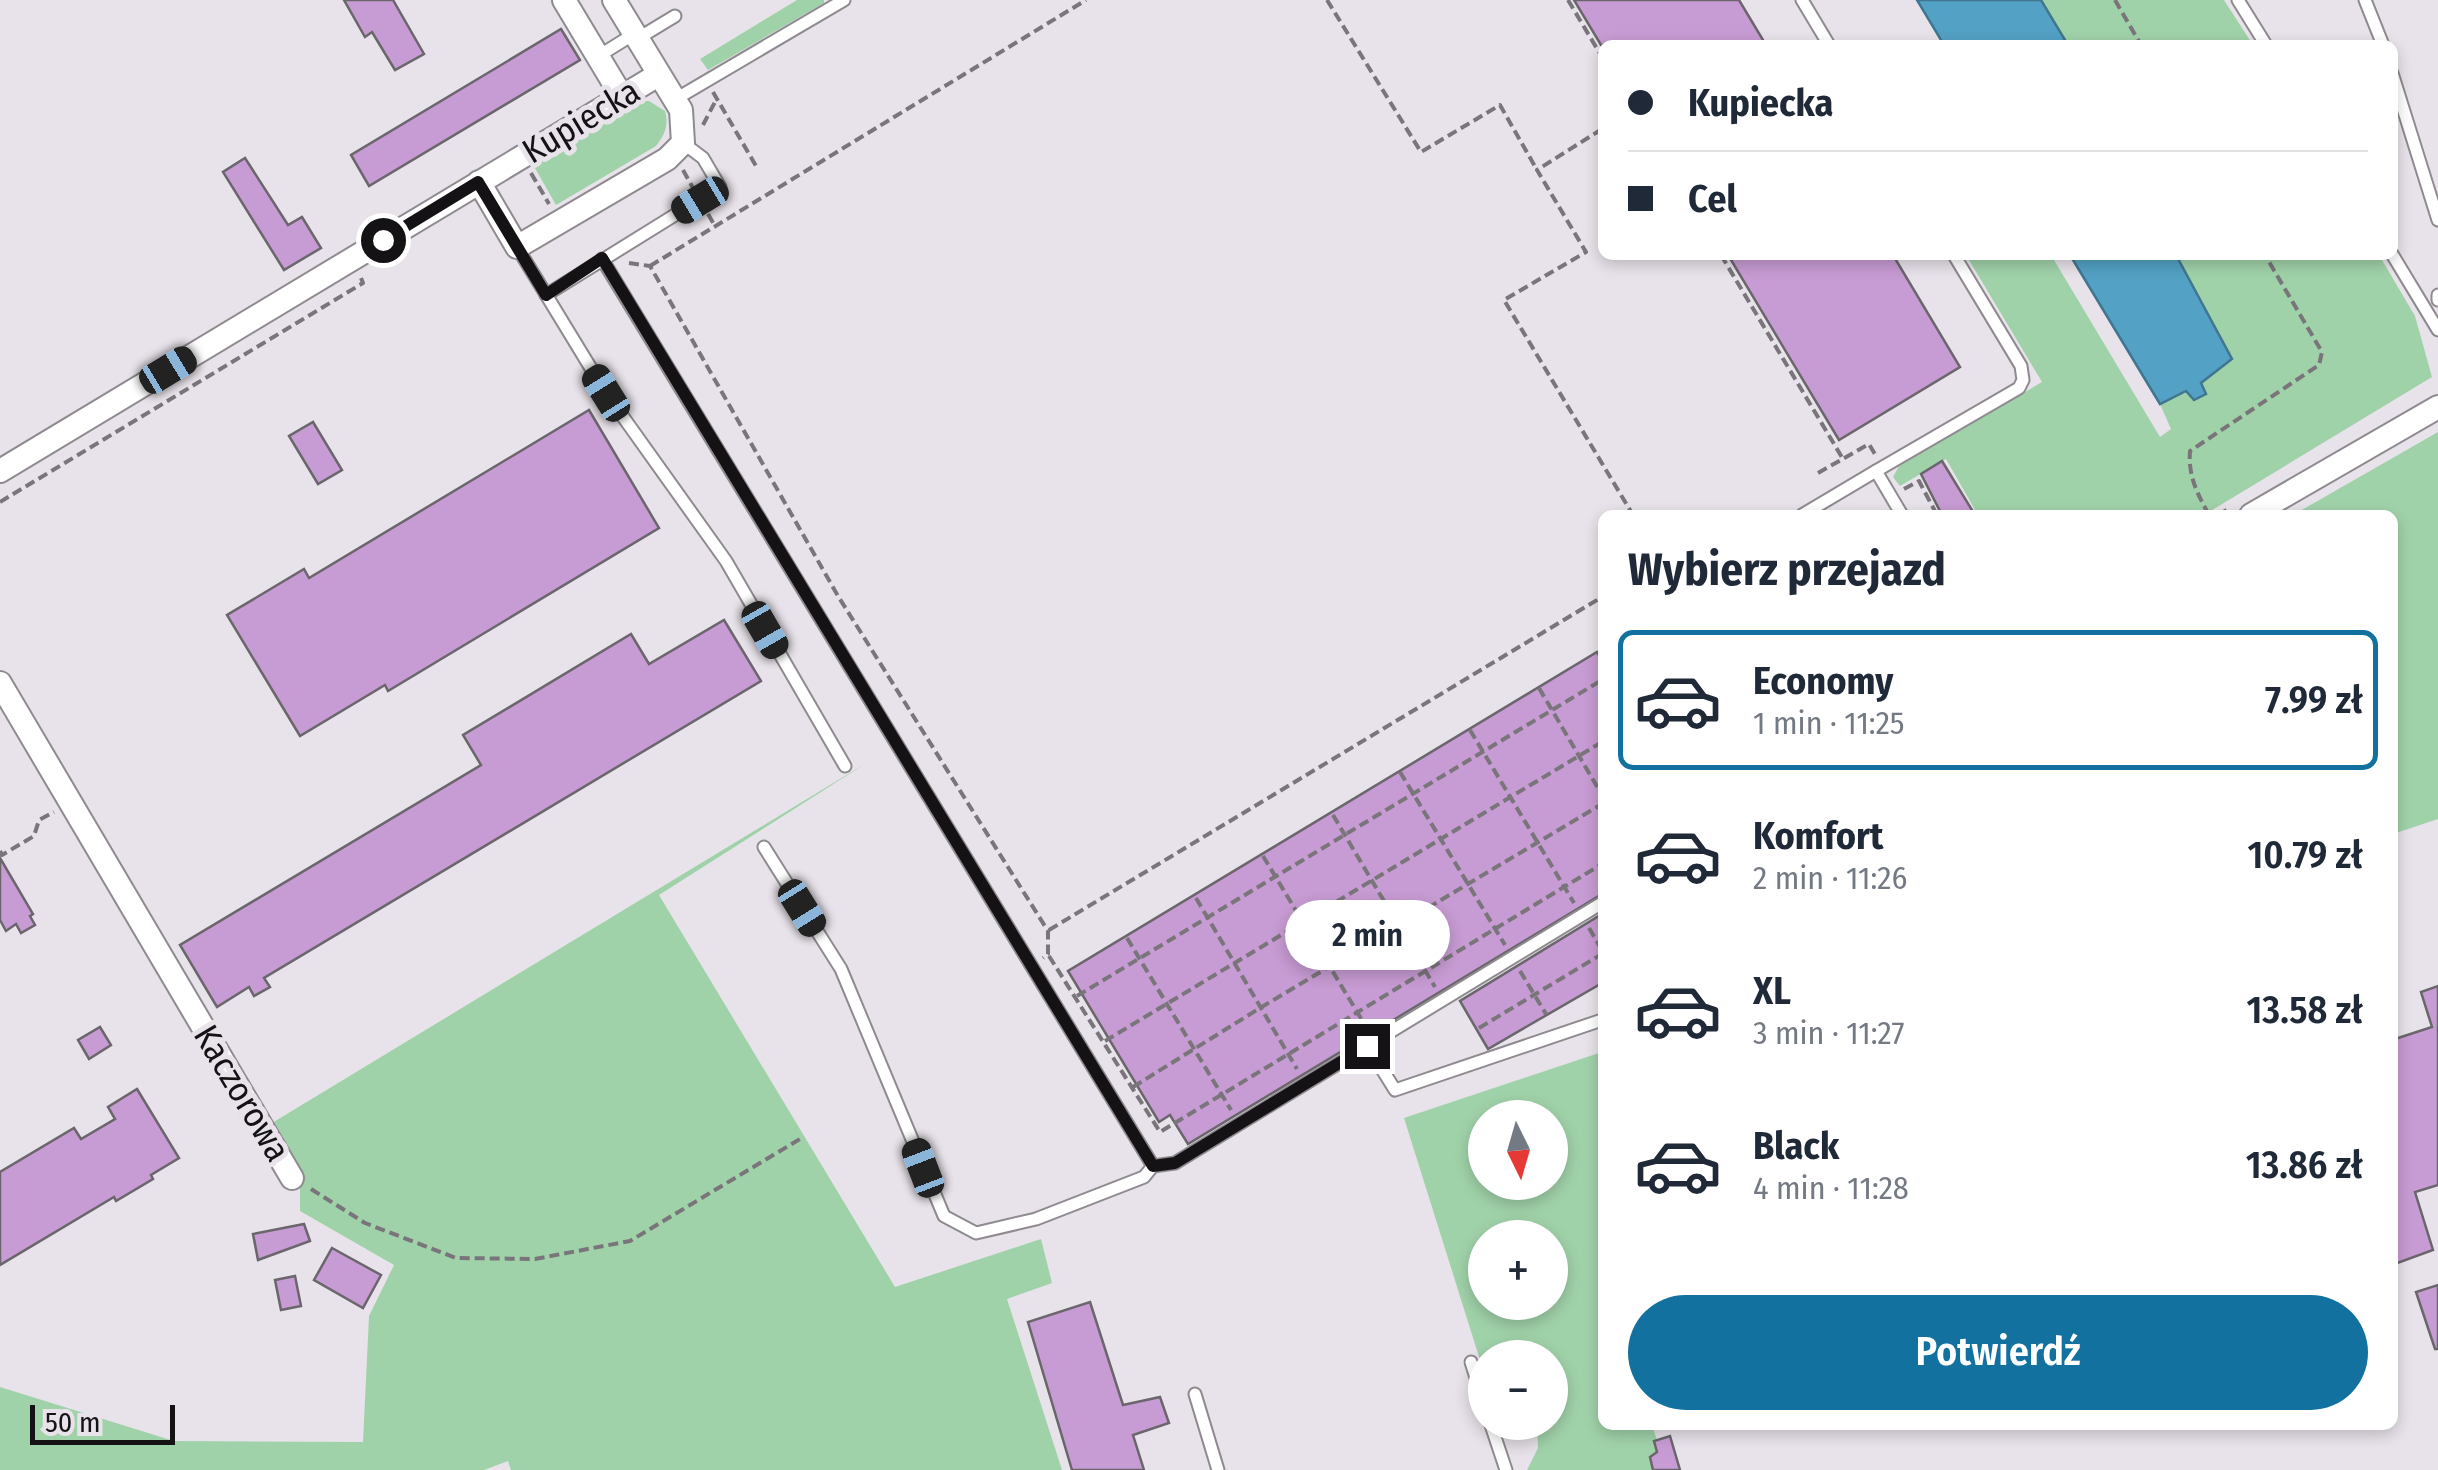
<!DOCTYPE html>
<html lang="pl">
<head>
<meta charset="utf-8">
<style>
	:root { --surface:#fff; --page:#f2f2f3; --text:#1f2937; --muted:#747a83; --line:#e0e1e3; --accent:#12719f }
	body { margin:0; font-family:"Fira Sans Condensed",sans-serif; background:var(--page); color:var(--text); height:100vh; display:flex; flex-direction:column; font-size:38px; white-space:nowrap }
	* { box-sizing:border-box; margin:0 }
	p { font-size:32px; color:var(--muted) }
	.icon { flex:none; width:55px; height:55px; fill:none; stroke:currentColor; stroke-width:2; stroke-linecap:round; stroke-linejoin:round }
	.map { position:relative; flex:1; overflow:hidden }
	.drawer { position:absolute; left:1598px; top:510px; width:800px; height:920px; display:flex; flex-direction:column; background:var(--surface); border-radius:15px; box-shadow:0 5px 15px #0003 }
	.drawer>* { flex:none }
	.hud { position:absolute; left:1598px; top:40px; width:800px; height:220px; border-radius:15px; box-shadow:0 5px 15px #0003; display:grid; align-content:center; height:220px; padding:0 30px; background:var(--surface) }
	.needle { width:65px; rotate:175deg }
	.buttons { position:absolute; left:1468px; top:1100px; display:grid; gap:20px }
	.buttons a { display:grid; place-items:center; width:100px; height:100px; border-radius:50%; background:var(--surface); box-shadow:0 5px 15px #0003; font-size:50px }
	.scale { position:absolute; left:30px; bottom:25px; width:145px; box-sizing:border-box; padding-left:10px; border:5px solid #141214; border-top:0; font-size:28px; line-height:35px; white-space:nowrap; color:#141214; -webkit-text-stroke:8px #e8e3ea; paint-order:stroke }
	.end { position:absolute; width:45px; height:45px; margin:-22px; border:12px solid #141214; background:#fff; box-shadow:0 0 0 5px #fff }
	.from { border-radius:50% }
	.bubble { position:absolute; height:70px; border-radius:35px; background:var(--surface); box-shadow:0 5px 15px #0003; font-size:32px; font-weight:600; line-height:70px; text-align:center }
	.car { position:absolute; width:30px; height:60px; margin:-30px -15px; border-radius:12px; box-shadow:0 0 8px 2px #0007; background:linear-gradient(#222 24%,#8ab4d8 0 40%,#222 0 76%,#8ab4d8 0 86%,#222 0) }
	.hud b { display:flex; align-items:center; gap:35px; height:95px; font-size:38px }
	.hud b+b { border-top:2px solid var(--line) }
	.hud i { width:25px; height:25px; background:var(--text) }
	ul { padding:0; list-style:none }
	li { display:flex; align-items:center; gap:30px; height:140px; margin:0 20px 15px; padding:0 10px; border:5px solid transparent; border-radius:15px }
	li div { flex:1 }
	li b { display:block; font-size:38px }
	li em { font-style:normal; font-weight:600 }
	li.current { border-color:var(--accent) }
	li>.icon { width:90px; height:90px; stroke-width:1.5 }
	h2 { padding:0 30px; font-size:45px; line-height:120px }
	.action { display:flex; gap:20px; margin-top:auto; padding:20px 30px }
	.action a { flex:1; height:115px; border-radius:60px; background:var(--accent); color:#fff; font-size:40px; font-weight:600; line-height:115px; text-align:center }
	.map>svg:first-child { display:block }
</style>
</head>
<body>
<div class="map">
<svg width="2438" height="1470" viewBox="0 0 2438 1470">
	<rect width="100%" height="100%" fill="#e8e3ea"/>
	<g fill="#a0d2a9" fill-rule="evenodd">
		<polygon points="797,0 824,0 824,3 708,70 700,59"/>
		<polygon points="2041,0 2224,0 2253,45 2068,45"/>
		<path d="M632,101H649L665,111C669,124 665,135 656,146L556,205L531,161Z"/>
		<polygon points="1966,255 2051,255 2160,437 2171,429 2160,404 2186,391 2205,393 2201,383 2175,255 2379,255 2415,316 2432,377 2204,515 1978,515 1946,459 1900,486 1893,477 1899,466 2042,382"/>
		<polygon points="2438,432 2438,819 2393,834 2392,515 2293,515"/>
		<polygon points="868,762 659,895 895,1287 1041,1239 1052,1283 1007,1299 1062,1470 511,1470 508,1461 484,1470 0,1470 0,1387 174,1441 363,1442 369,1316 394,1265 300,1211 300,1171 272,1123"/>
		<path d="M1602,1052V1425H1652L1667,1470H1527L1538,1448L1537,1423L1550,1422V1358L1520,1357L1517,1349L1480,1360L1404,1118ZM1485,1118H1550V1182H1485ZM1485,1238H1550V1302H1485Z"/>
	</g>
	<g fill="#53a1c4" stroke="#40768f" stroke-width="2.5">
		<polygon points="1917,0 2041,0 2068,45 1944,45"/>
		<polygon points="2070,255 2176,255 2232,359 2201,383 2206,394 2194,400 2186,391 2160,404"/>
	</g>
	<g fill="#c79bd3" stroke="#6a666c" stroke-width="2.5">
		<polygon points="344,0 393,0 424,54 395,70 372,32 365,37"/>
		<polygon points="1574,0 1739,0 1766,45 1601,45"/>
		<polygon points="561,29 580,60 369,186 351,155"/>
		<polygon points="245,158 288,225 302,217 321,248 284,270 223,172"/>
		<polygon points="1728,255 1893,255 1960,367 1839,440"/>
		<polygon points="589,410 659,528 388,691 385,685 300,736 227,615 304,569 309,578"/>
		<polygon points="313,422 342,470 318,484 289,436"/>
		<polygon points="1942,461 1975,515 1942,515 1921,474"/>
		<polygon points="724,620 761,681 264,978 270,987 254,996 249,987 217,1007 180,945 481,765 463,735 631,634 649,664"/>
		<polygon points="1597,652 1602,661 1602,894 1188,1144 1170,1115 1159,1122 1068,971"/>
		<polygon points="0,858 33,914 30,916 35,925 21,933 16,924 6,931 0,920"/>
		<polygon points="1602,914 1602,983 1488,1049 1460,1001"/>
		<polygon points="2438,986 2438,1185 2415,1192 2433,1250 2392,1265 2392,1040 2432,1027 2421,992"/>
		<polygon points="100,1027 111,1045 89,1059 78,1040"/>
		<polygon points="137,1089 179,1158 151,1175 153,1179 116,1201 114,1197 0,1265 0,1172 74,1128 81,1139 115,1119 108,1107"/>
		<polygon points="304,1224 310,1241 258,1260 253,1234"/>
		<polygon points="332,1248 381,1275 363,1308 314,1280"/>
		<polygon points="295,1276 301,1306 281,1310 275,1280"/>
		<polygon points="2438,1285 2438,1349 2435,1349 2416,1292"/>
		<polygon points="1090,1302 1123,1405 1160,1397 1169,1423 1133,1435 1144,1470 1072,1470 1028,1322"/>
		<polygon points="1670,1436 1680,1470 1653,1470 1650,1457 1657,1452 1654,1441"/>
	</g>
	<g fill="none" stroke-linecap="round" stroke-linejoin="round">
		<defs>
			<g id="service">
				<polyline points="1802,0 1829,45"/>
				<polyline points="2238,0 2266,45"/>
				<polyline points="2365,0 2383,45"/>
				<polyline points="637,39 675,16"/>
				<polyline points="597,57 634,34"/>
				<polyline points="2392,73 2438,220"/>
				<polyline points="674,100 844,0"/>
				<polyline points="517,247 606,393 726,561 845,766"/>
				<polyline points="2392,254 2438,330"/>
				<polyline points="602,259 1153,1166 1175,1163 1602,903"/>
				<polyline points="546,295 720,187 703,158 683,143"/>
				<polyline points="2438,295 2438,300"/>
				<polyline points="1876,471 2019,388 2023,380 2021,366 1954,255"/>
				<polyline points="1802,515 1876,471 1902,515"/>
				<polyline points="764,847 841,969 944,1216 976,1233 1036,1219 1144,1177 1153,1166"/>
				<polyline points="1367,1045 1395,1090 1602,1020"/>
				<polyline points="1471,1362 1485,1406"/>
				<polyline points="1195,1394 1218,1470"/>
				<polyline points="1490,1422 1506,1470"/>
			</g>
			<g id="minor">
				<polyline points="564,0 621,95"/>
				<polyline points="479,182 517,247 667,159 683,143 681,110 614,0"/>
				<polyline points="0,471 658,75"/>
				<polyline points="2251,515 2438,407"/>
				<polyline points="0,683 292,1178"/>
			</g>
		</defs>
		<use href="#service" stroke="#8f8a90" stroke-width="15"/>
		<use href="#minor" stroke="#8f8a90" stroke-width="26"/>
		<g stroke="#79757a" stroke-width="4" stroke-dasharray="10 5" stroke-linecap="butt">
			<polyline points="1327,0 1421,152 1500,105 1537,170"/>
			<polyline points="1568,0 1602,57"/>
			<polyline points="2115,0 2141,45"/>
			<polyline points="713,92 756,166"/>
			<polyline points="703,125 717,98"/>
			<polyline points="1602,129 1537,170 1586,252 1504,300 1633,515"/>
			<polyline points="683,170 693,188"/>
			<polyline points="531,173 549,204"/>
			<polyline points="708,214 715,226"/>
			<polyline points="1721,255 1843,459"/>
			<polyline points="629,263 650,266 838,596 1048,931 1048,954 1043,958"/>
			<polyline points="650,266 1086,0"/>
			<polyline points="1818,473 1869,444 1876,456"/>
			<polyline points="1904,489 1919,481 1937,515"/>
			<polyline points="0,502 363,283 361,278"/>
			<path d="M2209,515C2197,493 2188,476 2190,451L2319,365L2322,352L2265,255"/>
			<polyline points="2218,515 2230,508"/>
			<polyline points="1539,688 1602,795"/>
			<polyline points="1470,730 1574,903"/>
			<polyline points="1400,772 1505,945"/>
			<polyline points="1333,815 1435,987"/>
			<polyline points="0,851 2,855 34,836 39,820 54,812"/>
			<polyline points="1263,856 1368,1030"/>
			<polyline points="1196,898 1297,1069"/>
			<polyline points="1589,928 1602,950"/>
			<polyline points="1049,930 1602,597"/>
			<polyline points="1127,938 1231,1110"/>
			<polyline points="1049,956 1160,1132 1602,864"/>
			<polyline points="1520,971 1546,1014"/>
			<polyline points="1077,996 1602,680"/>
			<polyline points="1479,1028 1602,954"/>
			<polyline points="1105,1041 1602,742"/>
			<polyline points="1133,1087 1260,1008 1602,804"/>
			<polyline points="311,1189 365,1223 456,1258 535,1259 630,1241 800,1139"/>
		</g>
		<use href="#service" stroke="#fff" stroke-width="11"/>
		<use href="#minor" stroke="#fff" stroke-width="22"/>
	</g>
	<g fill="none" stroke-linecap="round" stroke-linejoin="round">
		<polyline stroke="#141214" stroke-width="12" points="383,240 478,182 546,295 602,258 1153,1166 1175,1163 1367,1046"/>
	</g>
	<g text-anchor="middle" stroke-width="10" stroke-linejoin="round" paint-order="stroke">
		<g font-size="35" fill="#141214" stroke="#e8e3ea">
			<text transform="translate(581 121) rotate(-31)" y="12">Kupiecka</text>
			<text transform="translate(242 1093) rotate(59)" y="12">Kaczorowa</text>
		</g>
	</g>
</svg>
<div class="buttons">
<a><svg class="needle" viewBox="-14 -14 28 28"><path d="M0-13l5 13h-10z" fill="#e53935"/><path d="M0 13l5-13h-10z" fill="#747a83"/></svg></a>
<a>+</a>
<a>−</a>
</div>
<div class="scale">50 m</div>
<i class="end from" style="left:383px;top:240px"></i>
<i class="end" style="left:1367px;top:1046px"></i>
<div class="bubble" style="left:1285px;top:900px;width:165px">2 min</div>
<i class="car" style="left:700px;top:200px;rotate:239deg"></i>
<i class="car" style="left:168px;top:370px;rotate:59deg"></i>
<i class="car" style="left:606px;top:393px;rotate:328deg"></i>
<i class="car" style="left:765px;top:630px;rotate:150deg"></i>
<i class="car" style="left:802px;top:908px;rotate:148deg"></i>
<i class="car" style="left:923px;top:1168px;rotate:339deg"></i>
<div class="hud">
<b><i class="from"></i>Kupiecka</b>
<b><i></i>Cel</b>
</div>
<section class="drawer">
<h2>Wybierz przejazd</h2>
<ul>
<li class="current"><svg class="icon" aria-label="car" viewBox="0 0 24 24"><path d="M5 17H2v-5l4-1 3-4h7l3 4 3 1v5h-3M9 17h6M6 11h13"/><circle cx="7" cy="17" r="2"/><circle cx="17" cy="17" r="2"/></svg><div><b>Economy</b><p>1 min · 11:25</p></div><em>7.99 zł</em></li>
<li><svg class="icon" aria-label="car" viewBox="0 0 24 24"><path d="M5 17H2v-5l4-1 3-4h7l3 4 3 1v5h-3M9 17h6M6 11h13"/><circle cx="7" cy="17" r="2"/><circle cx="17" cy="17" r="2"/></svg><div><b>Komfort</b><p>2 min · 11:26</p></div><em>10.79 zł</em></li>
<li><svg class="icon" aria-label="car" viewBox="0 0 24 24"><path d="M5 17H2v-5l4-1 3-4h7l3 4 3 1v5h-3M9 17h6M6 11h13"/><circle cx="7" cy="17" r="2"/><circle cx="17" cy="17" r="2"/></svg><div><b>XL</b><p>3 min · 11:27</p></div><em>13.58 zł</em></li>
<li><svg class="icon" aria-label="car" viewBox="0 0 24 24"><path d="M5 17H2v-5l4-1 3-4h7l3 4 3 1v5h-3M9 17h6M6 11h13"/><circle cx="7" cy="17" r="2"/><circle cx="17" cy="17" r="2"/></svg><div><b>Black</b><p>4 min · 11:28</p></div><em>13.86 zł</em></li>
</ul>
<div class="action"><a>Potwierdź</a></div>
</section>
</div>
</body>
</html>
